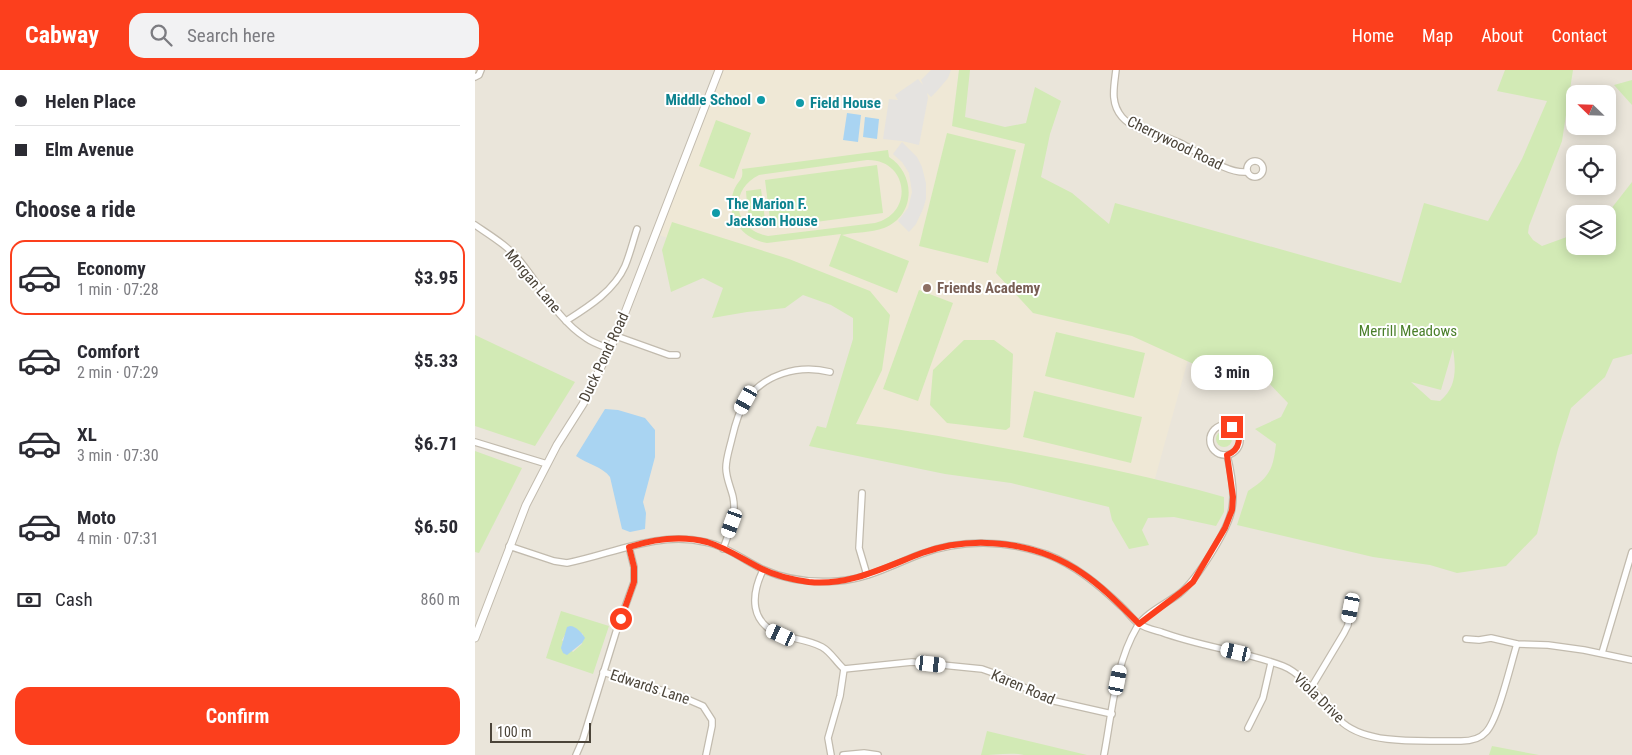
<!DOCTYPE html>
<html lang="en">
<head>
<meta charset="utf-8">
<style>
	:root { --surface:#fff; --page:#f2f2f3; --text:#2b2b33; --muted:#7c7c81; --line:#e1e1e2; --accent:#fc3f1d }
	body { margin:0; font-family:"Roboto Condensed",sans-serif; background:var(--page); color:var(--text); height:100vh; display:flex; flex-direction:column; font-size:19px; white-space:nowrap }
	* { box-sizing:border-box; margin:0 }
	p { font-size:16px; color:var(--muted) }
	.icon { flex:none; width:28px; height:28px; fill:none; stroke:currentColor; stroke-width:2; stroke-linecap:round; stroke-linejoin:round }
	.map { position:relative; flex:1; overflow:hidden }
	.panel { display:flex; flex-direction:column; background:var(--surface); width:475px }
	.panel>* { flex:none }
	.hud { display:grid; align-content:center; height:110px; padding:0 15px; background:var(--surface) }
	.needle { width:32px; rotate:293deg }
	.fabs { position:absolute; left:1091px; top:15px; display:grid; gap:10px }
	.fabs a { display:grid; place-items:center; width:50px; height:50px; border-radius:10px; background:var(--surface); box-shadow:0 2px 12px #0003; font-size:25px }
	.scale { position:absolute; left:15px; bottom:12px; width:101px; box-sizing:border-box; padding-left:5px; border:2px solid #4b4439; border-top:0; font-size:14px; line-height:18px; white-space:nowrap; color:#4b4439; -webkit-text-stroke:4px #fff; paint-order:stroke }
	.end { position:absolute; width:22px; height:22px; margin:-11px; border:6px solid #fc3f1d; background:#fff; box-shadow:0 0 0 2px #fff }
	.from { border-radius:50% }
	.bubble { position:absolute; height:35px; border-radius:15px; background:var(--surface); box-shadow:0 2px 12px #0003; font-size:16px; font-weight:700; line-height:35px; text-align:center }
	.car { position:absolute; width:15px; height:30px; margin:-15px -8px; border-radius:6px; box-shadow:0 0 4px 1px #0007; background:linear-gradient(#fff 24%,#345 0 40%,#fff 0 76%,#345 0 86%,#fff 0) }
	.hud b { display:flex; align-items:center; gap:18px; height:48px; font-size:19px }
	.hud b+b { border-top:1px solid var(--line) }
	.hud i { width:12px; height:12px; background:var(--text) }
	ul { padding:0; list-style:none }
	li { display:flex; align-items:center; gap:15px; height:75px; margin:0 10px 8px; padding:0 5px; border:2px solid transparent; border-radius:15px }
	li div { flex:1 }
	li b { display:block; font-size:19px }
	li em { font-style:normal; font-weight:700 }
	li.on { border-color:var(--accent) }
	li>.icon { width:45px; height:45px; stroke-width:1.5 }
	h2 { padding:0 15px; font-size:22px; line-height:60px }
	.pay { display:flex; align-items:center; gap:12px; height:55px; padding:0 15px; font-size:19px }
	.pay p { margin-inline-start:auto }
	.primary-button { display:flex; gap:10px; margin-top:auto; padding:10px 15px }
	.primary-button a { flex:1; height:58px; border-radius:15px; background:var(--accent); color:#fff; font-size:20px; font-weight:700; line-height:58px; text-align:center }
	header { display:flex; align-items:center; gap:30px; box-sizing:border-box; height:70px; padding:0 25px; background:var(--accent); color:#fff }
	header strong { font-size:24px }
	nav { display:flex; gap:28px; margin-inline-start:auto; font-size:18px }
	.search { width:350px; height:45px; background:var(--page); display:flex; align-items:center; gap:12px; box-sizing:border-box; padding:0 18px; border-radius:15px; color:var(--muted); font-size:19px }
	main { display:flex; flex:1; min-height:0 }
	.map>svg:first-child { display:block }
</style>
</head>
<body>
<header>
<strong>Cabway</strong>
<div class="search"><svg class="icon" aria-label="search" viewBox="0 0 24 24"><circle cx="10" cy="10" r="6"/><path d="M15 15l6 6"/></svg>Search here</div>
<nav><a>Home</a><a>Map</a><a>About</a><a>Contact</a></nav>
</header>
<main>
<section class="panel">
<div class="hud">
<b><i class="from"></i>Helen Place</b>
<b><i></i>Elm Avenue</b>
</div>
<h2>Choose a ride</h2>
<ul>
<li class="on"><svg class="icon" aria-label="car" viewBox="0 0 24 24"><path d="M5 17H2v-5l4-1 3-4h7l3 4 3 1v5h-3M9 17h6M6 11h13"/><circle cx="7" cy="17" r="2"/><circle cx="17" cy="17" r="2"/></svg><div><b>Economy</b><p>1 min · 07:28</p></div><em>$3.95</em></li>
<li><svg class="icon" aria-label="car" viewBox="0 0 24 24"><path d="M5 17H2v-5l4-1 3-4h7l3 4 3 1v5h-3M9 17h6M6 11h13"/><circle cx="7" cy="17" r="2"/><circle cx="17" cy="17" r="2"/></svg><div><b>Comfort</b><p>2 min · 07:29</p></div><em>$5.33</em></li>
<li><svg class="icon" aria-label="car" viewBox="0 0 24 24"><path d="M5 17H2v-5l4-1 3-4h7l3 4 3 1v5h-3M9 17h6M6 11h13"/><circle cx="7" cy="17" r="2"/><circle cx="17" cy="17" r="2"/></svg><div><b>XL</b><p>3 min · 07:30</p></div><em>$6.71</em></li>
<li><svg class="icon" aria-label="car" viewBox="0 0 24 24"><path d="M5 17H2v-5l4-1 3-4h7l3 4 3 1v5h-3M9 17h6M6 11h13"/><circle cx="7" cy="17" r="2"/><circle cx="17" cy="17" r="2"/></svg><div><b>Moto</b><p>4 min · 07:31</p></div><em>$6.50</em></li>
</ul>
<div class="pay"><svg class="icon" aria-label="cash" viewBox="0 0 24 24"><path d="M3 7h18v10H3z"/><circle cx="12" cy="12" r="2"/></svg>Cash<p>860 m</p></div>
<div class="primary-button"><a>Confirm</a></div>
</section>
<div class="map">
<svg width="1157" height="685" viewBox="0 0 1157 685">
	<rect width="100%" height="100%" fill="#f6f3ec"/>
	<path fill="#eae5da" fill-rule="evenodd" d="M0,0H1157V685H0ZM1100,24H1132V56H1100ZM1100,84H1132V116H1100ZM1100,144H1132V176H1100Z"/>
	<polygon fill="#efe8d6" points="246,0 484,0 477,56 550,74 521,203 718,272 672,437 348,374 381,270 383,233 184,165"/>
	<g fill="#d2eab5" fill-rule="evenodd">
		<path d="M484,0H495L490,47L530,57L551,53L560,17L586,31L575,64L566,107L597,123L634,154L640,133L926,213L949,133L1013,151L1047,89L1072,31L1022,21L1030,0H1098L1087,71L1054,156L1053,163L1058,170L1067,176L1100,164V176H1132V144L1157,112V284L1138,289L1130,307L1096,338L1083,379L1062,464L1031,496L982,503L955,495L898,487L762,455L773,421C795,407 798,399 801,374L780,359L806,347L813,333L791,310L723,296L657,266L558,243L521,203L550,74L477,56ZM978,279C981,299 982,317 965,331L956,330L936,312L966,320Z"/>
		<polygon points="1157,10 1157,35 1139,15"/>
		<polygon points="241,50 276,63 259,109 224,96"/>
		<polygon points="472,63 541,80 513,193 444,176"/>
		<path d="M413,80L414,87C441,104 441,146 409,158C396,163 381,162 367,165L434,191L422,223L354,196L366,164L292,173C267,169 249,146 259,120C263,110 269,110 267,99ZM392,90C433,89 440,143 400,153L293,166C258,160 253,120 284,105Z"/>
		<polygon points="402,95 408,143 296,158 290,110"/>
		<polygon points="286,119 290,150 274,152 273,140 270,140 270,135 272,134 271,121"/>
		<path d="M197,152L314,189L395,221L415,245L407,300L381,354C436,360 490,371 545,381C613,394 682,408 749,427V442L741,456L699,447L673,448L667,460L674,475L654,479L637,450L634,437L536,413L470,404L334,376L342,356L351,358L378,269V248L356,235L328,225L310,238L272,242L237,248L248,218L228,208L196,222L187,180Z"/>
		<polygon points="444,220 478,233 443,331 408,319"/>
		<polygon points="581,262 670,283 659,328 570,306"/>
		<polygon points="0,265 100,312 60,376 0,356"/>
		<polygon points="489,270 519,270 538,284 535,357 531,360 472,353 455,335 458,300"/>
		<polygon points="559,321 667,347 656,393 548,367"/>
		<circle cx="749" cy="369" r="8"/>
		<polygon points="0,381 47,398 4,483 0,482"/>
		<path d="M86,541L134,556L118,604L71,588ZM104,562L108,564L107,574L98,582L87,570L91,563Z"/>
		<path d="M512,661L612,685H549C537,682 519,685 506,685Z"/>
		<polygon points="1017,676 1064,685 1014,685"/>
	</g>
	<g fill="#e5e3e0">
		<polygon points="456,0 476,0 473,8 462,21 456,27 452,23 453,28 444,75 427,71 408,69 414,29 423,30 420,25 443,9 448,15 446,10"/>
		<polygon points="427,72 442,87 447,97 451,113 451,129 448,139 441,154 434,162 423,151 433,138 437,122 434,103 427,92 418,84"/>
	</g>
	<g fill="#a9d4f2">
		<polygon points="372,43 386,45 383,72 368,70"/>
		<polygon points="390,47 404,49 402,69 388,67"/>
		<path d="M130,339L143,340L170,348L180,360V387L168,432L171,443L170,459L155,462L147,459L135,407C128,397 112,394 101,386Z"/>
		<path d="M95,556C101,556 107,563 110,568L107,573L92,585L88,583L86,578L92,557Z"/>
	</g>
	<g fill="none" stroke-linecap="round" stroke-linejoin="round">
		<defs>
			<g id="minor">
				<path d="M641,0C639,17 635,33 647,47C661,63 685,63 703,72C723,81 750,104 772,102"/>
				<polyline points="0,7 4,5 6,0"/>
				<circle cx="780" cy="99" r="8"/>
				<path d="M0,155C16,166 33,176 45,191C66,217 83,250 111,268C118,273 127,276 135,279"/>
				<path d="M91,251C113,237 139,221 150,196C155,184 158,171 162,159"/>
				<polyline points="141,266 194,285 202,285"/>
				<circle cx="750" cy="370" r="15"/>
				<polyline points="0,372 72,394"/>
				<polyline points="387,423 384,478 392,505"/>
				<path d="M34,476L79,491L92,493C138,484 182,461 230,472C251,476 269,490 287,499C311,510 338,513 363,511C393,509 419,494 446,484C486,469 531,470 571,484C600,495 624,515 646,536C652,541 657,549 664,554C670,558 679,560 686,562C726,577 769,581 808,596C831,605 850,637 868,653C896,676 951,670 986,671C996,671 1005,669 1011,662C1023,650 1036,593 1042,574"/>
				<path d="M248,479C254,462 262,446 258,427C256,418 251,408 251,398C251,388 255,377 257,368C260,355 263,343 270,332C288,304 324,294 355,302"/>
				<path d="M288,500C276,525 274,553 306,565C319,569 334,570 347,577C356,582 361,592 369,599L365,626L353,668L356,685"/>
				<polyline points="991,569 1004,570 1016,568 1042,574 1073,575 1109,580 1157,590"/>
				<polyline points="1127,583 1157,482"/>
				<polyline points="369,599 437,592 507,599 524,605 575,630 637,644"/>
				<polyline points="128,602 205,626 228,636 237,650 237,656 231,685"/>
				<polyline points="836,618 869,563 873,555 876,531"/>
				<polyline points="773,658 788,628 796,593"/>
				<polyline points="101,685 108,669 141,562 159,512 159,497 154,477"/>
				<polyline points="368,685 389,683 403,685"/>
				<path d="M629,685C637,643 640,594 662,557C669,544 692,533 704,524C721,511 754,459 757,438C760,421 756,401 752,385"/>
			</g>
			<polyline id="tertiary" points="0,568 51,435 82,375 108,334 141,266 244,0"/>
		</defs>
		<use href="#minor" stroke="#c2bbae" stroke-width="8"/>
		<use href="#tertiary" stroke="#c2bbae" stroke-width="9"/>
		<use href="#minor" stroke="#fff" stroke-width="5.5"/>
		<use href="#tertiary" stroke="#fff" stroke-width="7"/>
	</g>
	<g fill="none" stroke-linecap="round" stroke-linejoin="round">
		<path stroke="#fc3f1d" stroke-width="6" d="M146,549L159,512V497L154,477C179,469 206,465 232,472C252,478 269,490 287,499C301,506 319,510 334,512C375,516 410,497 447,483C499,464 562,472 607,503C628,517 646,536 664,554L705,523L718,512L750,458L757,440L758,427L752,385C765,380 768,366 757,357"/>
	</g>
	<g fill="#0f9aa8" stroke="#fff" stroke-width="2">
		<circle cx="286" cy="30" r="5"/>
		<circle cx="325" cy="33" r="5"/>
		<circle cx="241" cy="143" r="5"/>
	</g>
	<circle fill="#8d6e63" stroke="#fff" stroke-width="2" cx="452" cy="218" r="5"/>
	<g text-anchor="middle" stroke-width="4" stroke-linejoin="round" paint-order="stroke">
		<g font-size="15" font-weight="bold" fill="#0d838f" stroke="#fff" text-anchor="start">
			<text x="276" y="35" text-anchor="end">Middle School</text>
			<text x="335" y="38">Field House</text>
			<text x="251" y="139">The Marion F.<tspan x="251" dy="17">Jackson House</tspan></text>
		</g>
		<g font-size="15" fill="#4b4439" stroke="#fff">
			<text transform="translate(700 73) rotate(26)" y="5">Cherrywood Road</text>
			<text transform="translate(58 211) rotate(50)" y="5">Morgan Lane</text>
			<text transform="translate(129 287) rotate(-65)" y="5">Duck Pond Road</text>
			<text transform="translate(175 617) rotate(18)" y="5">Edwards Lane</text>
			<text transform="translate(548 617) rotate(23)" y="5">Karen Road</text>
			<text transform="translate(844 628) rotate(44)" y="5">Viola Drive</text>
		</g>
		<g font-size="15" font-weight="bold" fill="#785e54" stroke="#fff" text-anchor="start">
			<text x="462" y="223">Friends Academy</text>
		</g>
		<g font-size="15" fill="#4a7f2a" stroke="#fff">
			<text x="933" y="266">Merrill Meadows</text>
		</g>
	</g>
</svg>
<div class="fabs">
<a><svg class="needle" viewBox="-14 -14 28 28"><path d="M0-13l5 13h-10z" fill="#e53935"/><path d="M0 13l5-13h-10z" fill="#7c7c81"/></svg></a>
<a><svg class="icon" aria-label="locate" viewBox="0 0 24 24"><circle cx="12" cy="12" r="6"/><path d="M12 2v4M12 18v4M2 12h4M18 12h4"/></svg></a>
<a><svg class="icon" aria-label="layers" viewBox="0 0 24 24"><path d="M12 4l9 5-9 5-9-5zM3 14l9 5 9-5"/></svg></a>
</div>
<div class="scale">100 m</div>
<i class="end from" style="left:146px;top:549px"></i>
<i class="end" style="left:757px;top:357px"></i>
<div class="bubble" style="left:716px;top:285px;width:82px">3 min</div>
<i class="car" style="left:271px;top:330px;rotate:209deg"></i>
<i class="car" style="left:257px;top:453px;rotate:200deg"></i>
<i class="car" style="left:876px;top:538px;rotate:191deg"></i>
<i class="car" style="left:306px;top:565px;rotate:295deg"></i>
<i class="car" style="left:761px;top:582px;rotate:283deg"></i>
<i class="car" style="left:456px;top:594px;rotate:96deg"></i>
<i class="car" style="left:643px;top:610px;rotate:11deg"></i>
</div>
</main>
</body>
</html>
